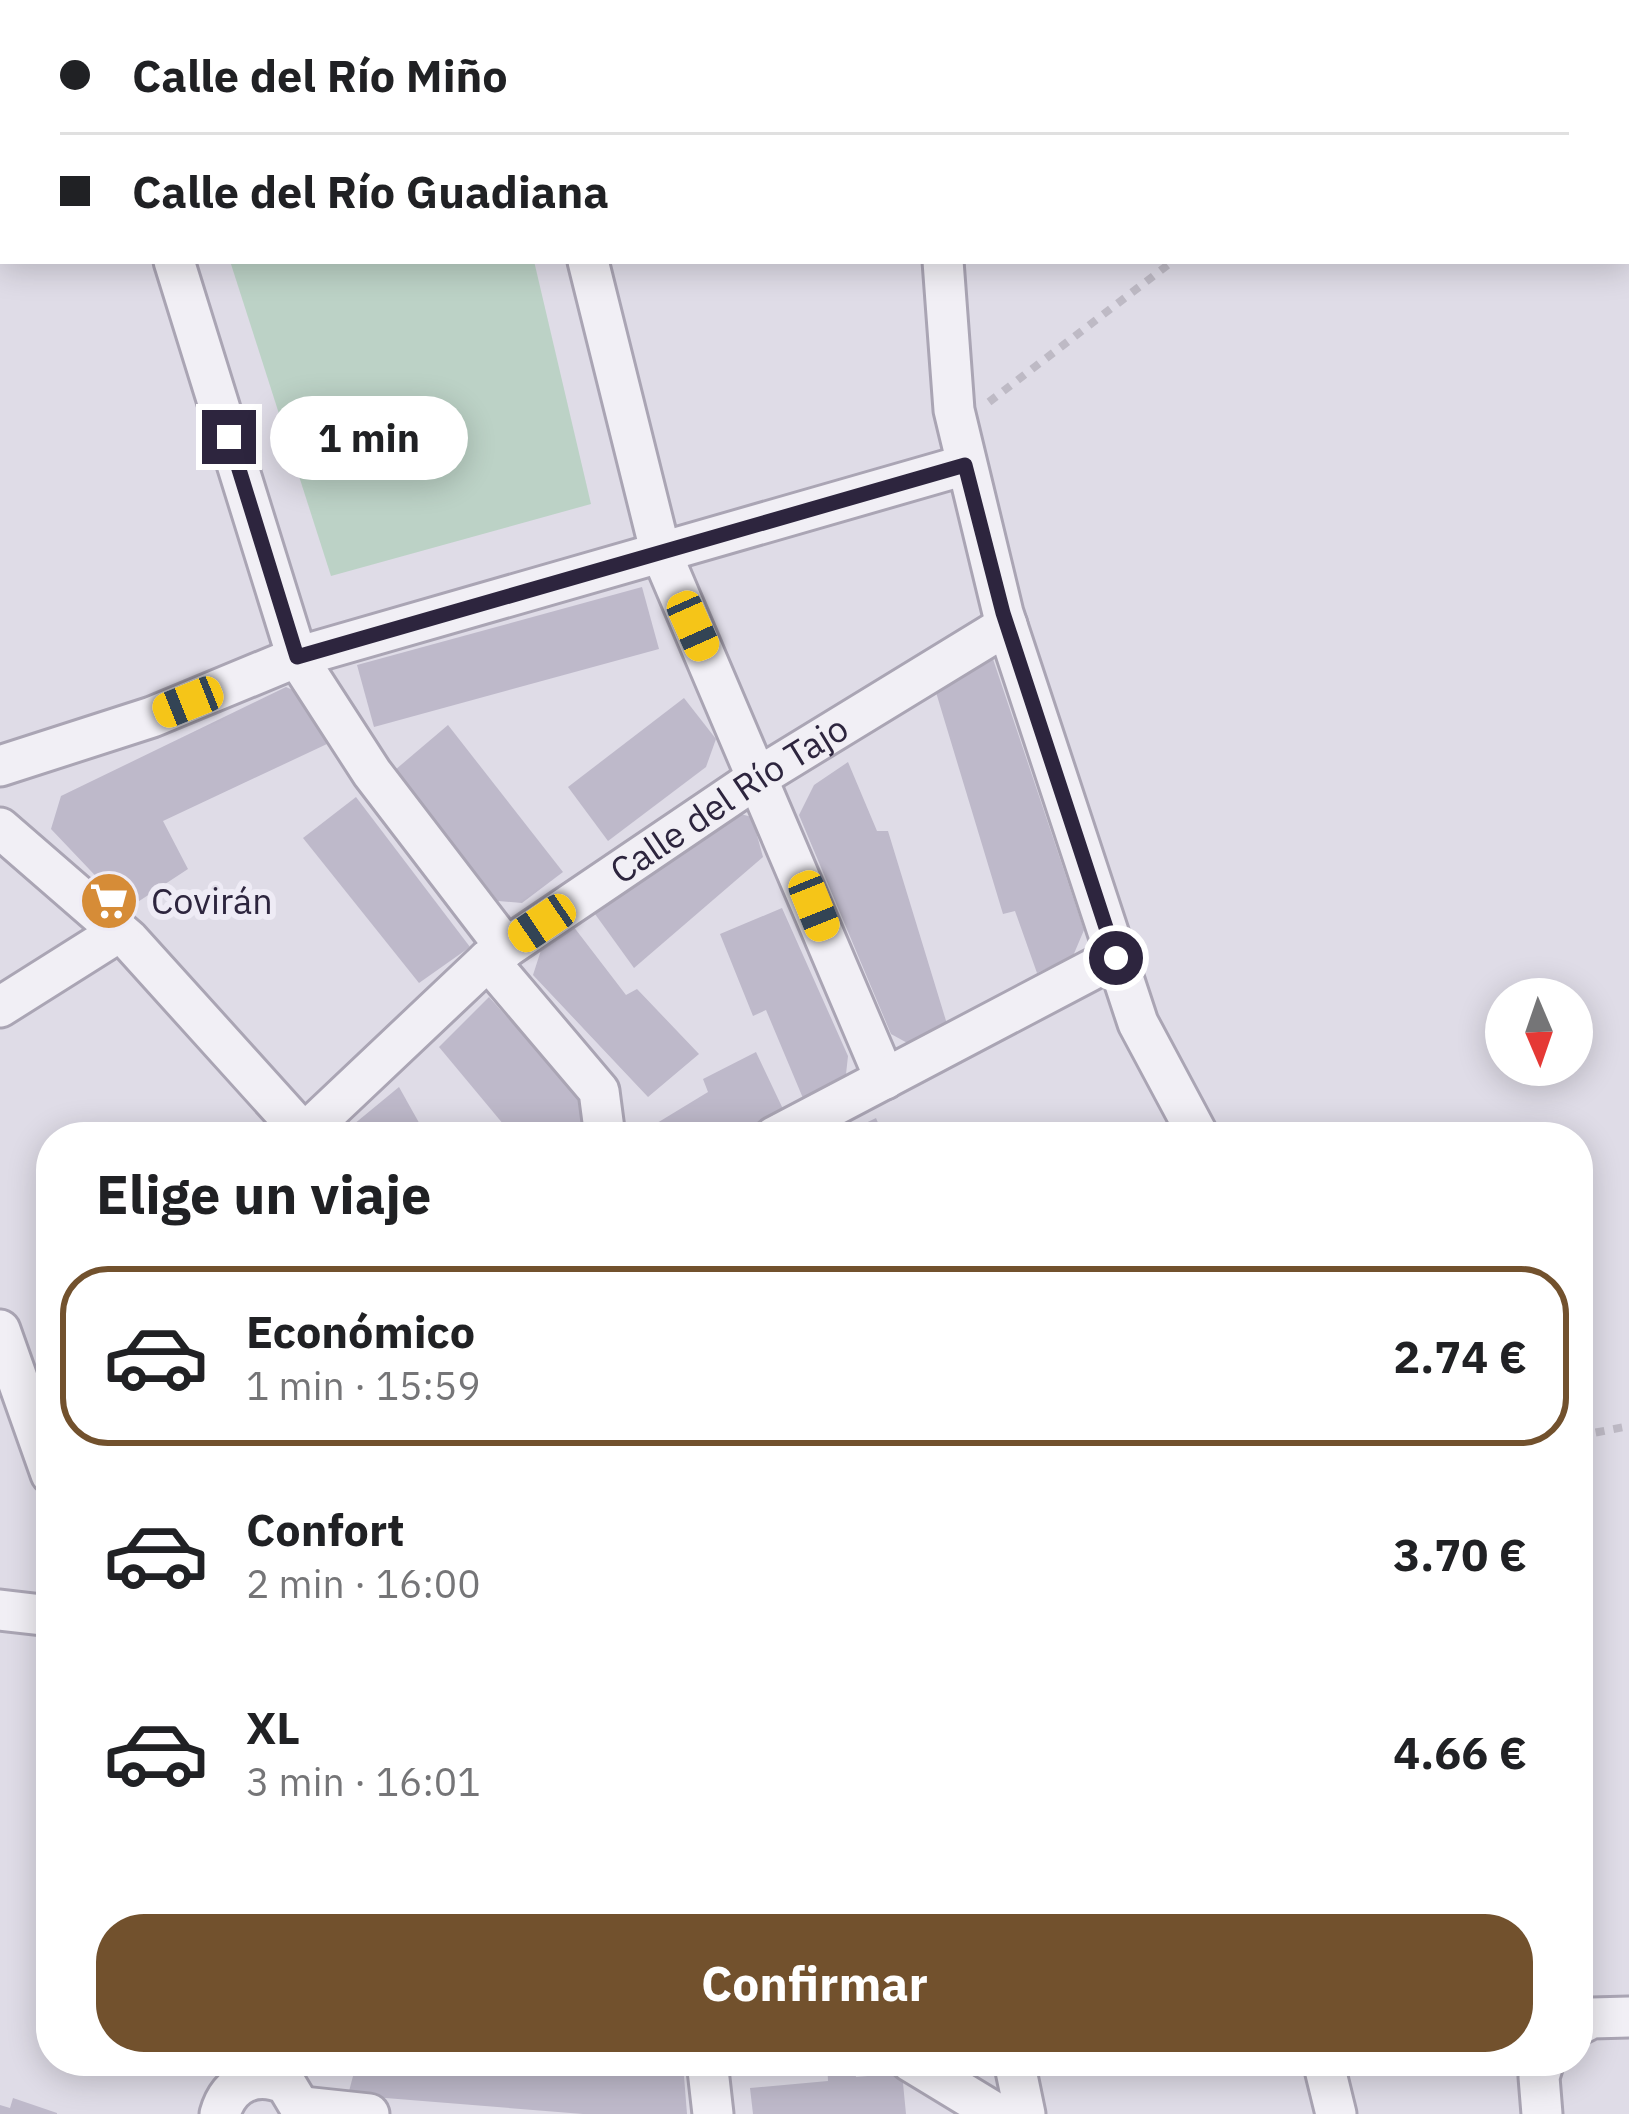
<!DOCTYPE html>
<html lang="es">
<head>
<meta charset="utf-8">
<style>
	:root { --surface:#fff; --page:#f2f2f2; --text:#202124; --muted:#757577; --line:#e0e0e0; --accent:#72512d }
	body { margin:0; font-family:"IBM Plex Sans",sans-serif; background:var(--page); color:var(--text); height:100vh; display:flex; flex-direction:column; font-size:45px; white-space:nowrap }
	* { box-sizing:border-box; margin:0 }
	p { font-size:39px; color:var(--muted) }
	.icon { flex:none; width:66px; height:66px; fill:none; stroke:currentColor; stroke-width:2; stroke-linecap:round; stroke-linejoin:round }
	.map { position:relative; flex:1; overflow:hidden }
	.side { position:absolute; left:36px; top:1122px; width:1557px; height:954px; display:flex; flex-direction:column; background:var(--surface); border-radius:48px; box-shadow:0 6px 30px #0003 }
	.side>* { flex:none }
	.hud { position:absolute; left:0px; top:0px; width:1629px; height:264px; box-shadow:0 6px 30px #0003; display:grid; align-content:center; height:264px; padding:0 60px; background:var(--surface) }
	.needle { width:78px; rotate:178deg }
	.buttons { position:absolute; left:1485px; top:978px; display:grid; gap:24px }
	.buttons a { display:grid; place-items:center; width:108px; height:108px; border-radius:50%; background:var(--surface); box-shadow:0 6px 30px #0003; font-size:60px }
	.end { position:absolute; width:54px; height:54px; margin:-27px; border:15px solid #2d253e; background:#fff; box-shadow:0 0 0 6px #fff }
	.from { border-radius:50% }
	.bubble { position:absolute; height:84px; border-radius:42px; background:var(--surface); box-shadow:0 6px 30px #0003; font-size:39px; font-weight:800; line-height:84px; text-align:center }
	.car { position:absolute; width:36px; height:72px; margin:-36px -18px; border-radius:15px; box-shadow:0 0 9px 3px #0007; background:linear-gradient(#f5c518 24%,#345 0 40%,#f5c518 0 76%,#345 0 86%,#f5c518 0) }
	.hud b { display:flex; align-items:center; gap:42px; height:114px; font-size:45px }
	.hud b+b { border-top:3px solid var(--line) }
	.hud i { width:30px; height:30px; background:var(--text) }
	ul { padding:0; list-style:none }
	li { display:flex; align-items:center; gap:36px; height:180px; margin:0 24px 18px; padding:0 36px; border:6px solid transparent; border-radius:48px }
	li div { flex:1 }
	li b { display:block; font-size:45px }
	li em { font-style:normal; font-weight:800 }
	li.active { border-color:var(--accent) }
	li>.icon { width:108px; height:108px; stroke-width:1.5 }
	h2 { padding:0 60px; font-size:54px; line-height:144px }
	.primary-button { display:flex; gap:24px; margin-top:auto; padding:24px 60px }
	.primary-button a { flex:1; height:138px; border-radius:48px; background:var(--accent); color:#fff; font-size:48px; font-weight:800; line-height:138px; text-align:center }
	.map>svg:first-child { display:block }
</style>
</head>
<body>
<div class="map">
<svg width="1629" height="2114" viewBox="0 0 1629 2114">
	<rect width="100%" height="100%" fill="#dfdce7"/>
	<g fill="#bcd2c6">
		<polygon points="147,0 472,0 473,3 148,3"/>
		<polygon points="230,261 534,261 591,504 331,576"/>
	</g>
	<g fill="#beb9ca">
		<polygon points="642,587 659,649 374,727 357,665"/>
		<polygon points="993,659 1084,930 1073,956 1037,973 1015,911 1003,914 935,689"/>
		<polygon points="286,687 311,698 327,744 163,821 188,869 127,909 51,829 61,796"/>
		<polygon points="684,698 716,739 706,767 608,841 568,787"/>
		<polygon points="448,725 563,872 522,903 498,901 395,770"/>
		<polygon points="848,762 877,831 888,831 947,1024 911,1045 891,1034 799,815 814,785"/>
		<polygon points="356,797 470,947 419,983 303,838"/>
		<polygon points="729,811 752,817 763,857 634,968 595,914"/>
		<polygon points="782,908 848,1056 845,1083 805,1103 766,1010 753,1016 720,934"/>
		<polygon points="570,922 626,995 637,989 699,1054 648,1097 533,975 542,947"/>
		<polygon points="489,997 583,1101 581,1137 514,1137 439,1047"/>
		<polygon points="756,1052 783,1109 729,1137 634,1137 708,1092 703,1079"/>
		<polygon points="399,1087 427,1137 344,1137 342,1134"/>
		<polygon points="876,1118 884,1137 837,1137"/>
		<polygon points="357,2061 683,2064 687,2114 583,2114 348,2095"/>
		<polygon points="827,2061 854,2061 856,2077 902,2073 906,2114 753,2114 750,2088 828,2081"/>
		<polygon points="13,2098 57,2113 57,2114 0,2114 0,2105 10,2108"/>
	</g>
	<g fill="none" stroke-linecap="round" stroke-linejoin="round">
		<defs>
			<g id="street">
				<polyline points="93,0 94,3"/>
				<polyline points="524,0 525,3"/>
				<polyline points="924,0 924,3"/>
				<polyline points="681,3 692,0"/>
				<polyline points="0,174 3,172"/>
				<polyline points="174,261 297,657 372,773 506,948"/>
				<polyline points="588,261 660,550 885,1079"/>
				<polyline points="943,261 954,410 1003,613 1138,1023 1199,1137"/>
				<polyline points="0,766 152,717 297,657 965,465"/>
				<polyline points="0,828 129,940 307,1137"/>
				<polyline points="488,960 599,1091 605,1137"/>
				<polyline points="0,1007 119,932"/>
				<path id="s1" d="M304,1134L488,960L760,776L1007,625"/>
				<polyline points="774,1137 1116,957"/>
				<polyline points="0,1330 51,1474"/>
				<polyline points="0,1610 51,1616"/>
				<polyline points="1578,2025 1592,2018 1629,2017"/>
				<polyline points="707,2061 713,2114"/>
				<polyline points="910,2061 997,2114"/>
				<polyline points="1014,2061 1025,2114"/>
				<polyline points="1323,2061 1336,2114"/>
				<polyline points="303,2107 369,2114"/>
				<path d="M220,2114C229,2082 256,2071 286,2084L304,2114"/>
				<polyline points="1542,2114 1539,2077 1544,2061"/>
			</g>
		</defs>
		<use href="#street" stroke="#aaa5b4" stroke-width="45"/>
		<g stroke="#bebac5" stroke-width="8" stroke-dasharray="9 9" stroke-linecap="butt">
			<polyline points="1459,3 1462,0"/>
			<polyline points="989,402 1173,261"/>
			<polyline points="1578,1436 1629,1426"/>
		</g>
		<use href="#street" stroke="#f1eff5" stroke-width="39"/>
	</g>
	<g fill="none" stroke-linecap="round" stroke-linejoin="round">
		<polyline stroke="#2d253e" stroke-width="15" points="229,437 297,657 965,465 1003,613 1116,958"/>
	</g>
	<defs>
		<symbol id="supermarket-disc" viewBox="-11 -11 22 22"><circle r="9.5" fill="#d68c37" stroke="#eeebf5"/><path d="M-6-5.5h2.5l.6 2H6L4.5 2H-2.5L-4.4-4H-6ZM-1.5 3.2a1.3 1.3 0 1 0 .1 0ZM3 3.2a1.3 1.3 0 1 0 .1 0Z" fill="#fff"/></symbol>
	</defs>
	<g fill-rule="evenodd">
		<use href="#supermarket-disc" x="76" y="868" width="66" height="66"/>
	</g>
	<g text-anchor="middle" stroke-width="12" stroke-linejoin="round" paint-order="stroke">
		<g font-size="36" fill="#2d253e" stroke="#eeebf5">
			<text dy="13" stroke="none"><textPath href="#s1" startOffset="543">Calle del Río Tajo</textPath></text>
		</g>
		<g font-size="36" fill="#2d253e" stroke="#eeebf5" text-anchor="start">
			<text x="151" y="914">Covirán</text>
		</g>
	</g>
</svg>
<div class="buttons">
<a><svg class="needle" viewBox="-14 -14 28 28"><path d="M0-13l5 13h-10z" fill="#e53935"/><path d="M0 13l5-13h-10z" fill="#757577"/></svg></a>
</div>
<i class="end from" style="left:1116px;top:958px"></i>
<i class="end" style="left:229px;top:437px"></i>
<div class="bubble" style="left:270px;top:396px;width:198px">1 min</div>
<i class="car" style="left:693px;top:626px;rotate:156deg"></i>
<i class="car" style="left:188px;top:702px;rotate:248deg"></i>
<i class="car" style="left:814px;top:906px;rotate:158deg"></i>
<i class="car" style="left:542px;top:923px;rotate:236deg"></i>
<div class="hud">
<b><i class="from"></i>Calle del Río Miño</b>
<b><i></i>Calle del Río Guadiana</b>
</div>
<section class="side">
<h2>Elige un viaje</h2>
<ul>
<li class="active"><svg class="icon" aria-label="car" viewBox="0 0 24 24"><path d="M5 17H2v-5l4-1 3-4h7l3 4 3 1v5h-3M9 17h6M6 11h13"/><circle cx="7" cy="17" r="2"/><circle cx="17" cy="17" r="2"/></svg><div><b>Económico</b><p>1 min · 15:59</p></div><em>2.74 €</em></li>
<li><svg class="icon" aria-label="car" viewBox="0 0 24 24"><path d="M5 17H2v-5l4-1 3-4h7l3 4 3 1v5h-3M9 17h6M6 11h13"/><circle cx="7" cy="17" r="2"/><circle cx="17" cy="17" r="2"/></svg><div><b>Confort</b><p>2 min · 16:00</p></div><em>3.70 €</em></li>
<li><svg class="icon" aria-label="car" viewBox="0 0 24 24"><path d="M5 17H2v-5l4-1 3-4h7l3 4 3 1v5h-3M9 17h6M6 11h13"/><circle cx="7" cy="17" r="2"/><circle cx="17" cy="17" r="2"/></svg><div><b>XL</b><p>3 min · 16:01</p></div><em>4.66 €</em></li>
</ul>
<div class="primary-button"><a>Confirmar</a></div>
</section>
</div>
</body>
</html>
